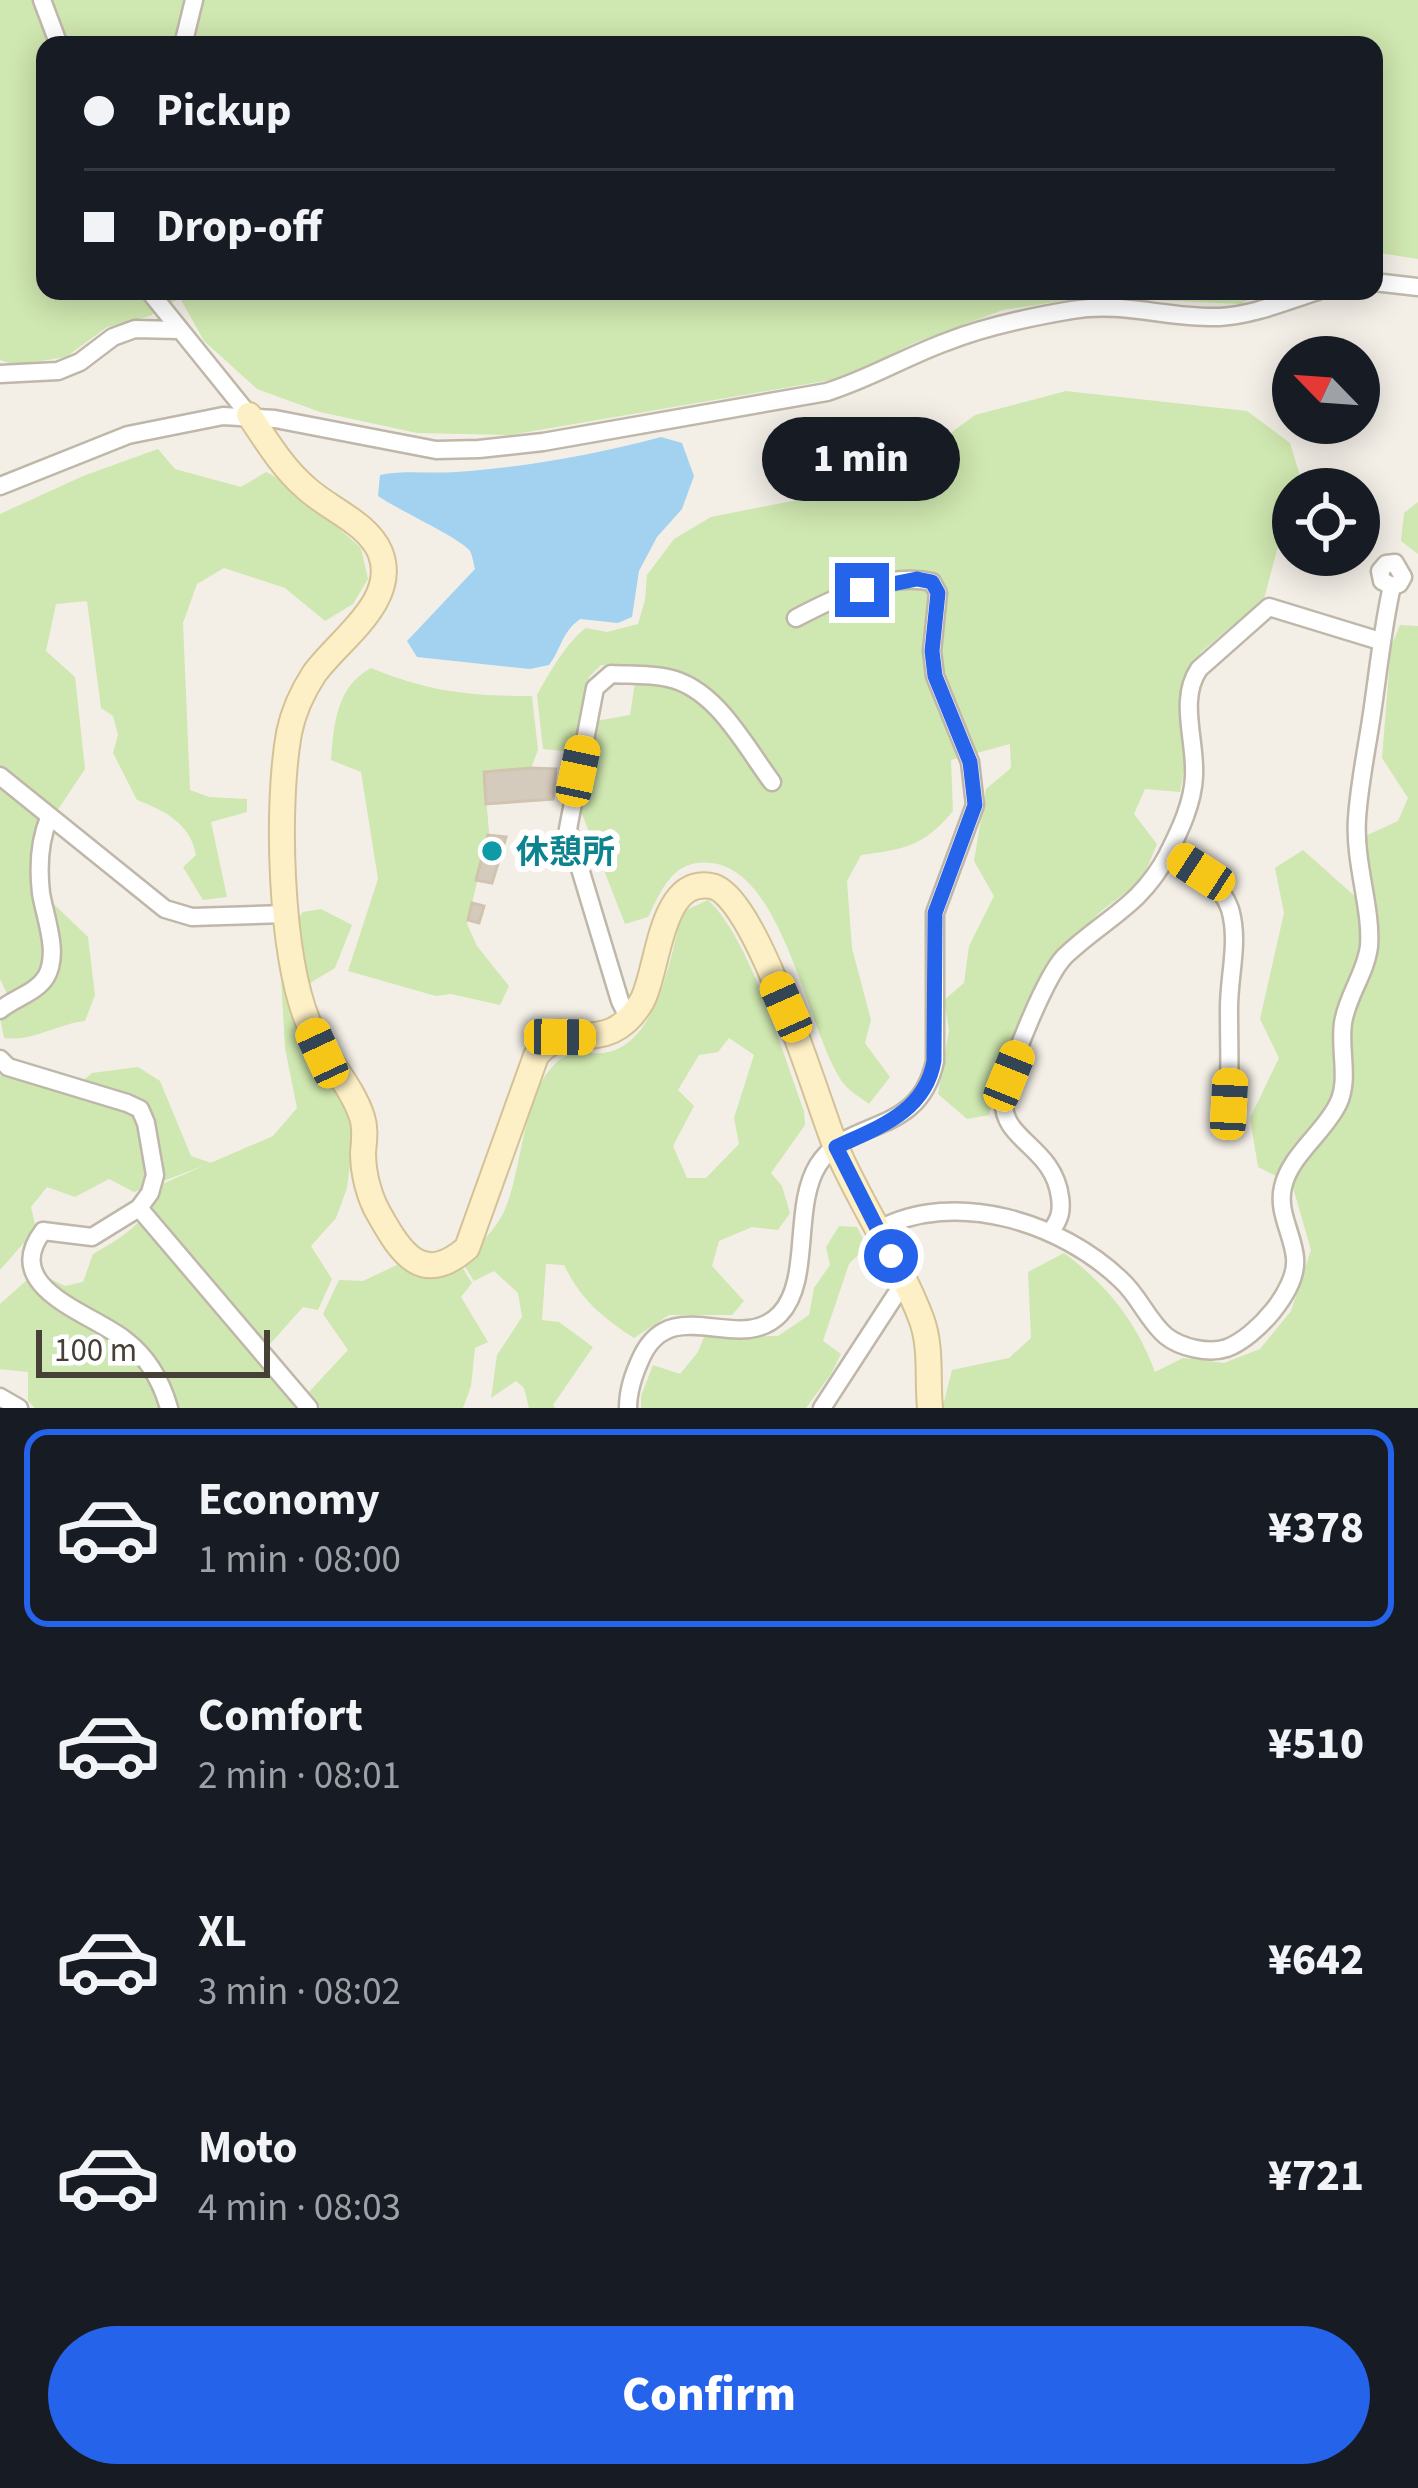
<!DOCTYPE html>
<html lang="en">
<head>
<meta charset="utf-8">
<style>
	:root { --surface:#171b24; --page:#20242c; --text:#f1f3f6; --muted:#9ea1a6; --line:#363941; --accent:#2563eb }
	body { margin:0; font-family:"Source Sans 3","Noto Sans JP",sans-serif; background:var(--page); color:var(--text); height:100vh; display:flex; flex-direction:column; font-size:45px; white-space:nowrap }
	* { box-sizing:border-box; margin:0 }
	p { font-size:39px; color:var(--muted) }
	.icon { flex:none; width:66px; height:66px; fill:none; stroke:currentColor; stroke-width:2; stroke-linecap:round; stroke-linejoin:round }
	.map { position:relative; height:1408px; overflow:hidden }
	.drawer { display:flex; flex-direction:column; background:var(--surface); flex:1 }
	.drawer>* { flex:none }
	.top-card { position:absolute; left:36px; top:36px; width:1347px; height:264px; border-radius:24px; box-shadow:0 6px 30px #0003; display:grid; align-content:center; height:264px; padding:0 48px; background:var(--surface) }
	.needle { width:78px; rotate:295deg }
	.controls { position:absolute; left:1272px; top:336px; display:grid; gap:24px }
	.controls a { display:grid; place-items:center; width:108px; height:108px; border-radius:50%; background:var(--surface); box-shadow:0 6px 30px #0003; font-size:60px }
	.scale { position:absolute; left:36px; bottom:30px; width:234px; box-sizing:border-box; padding-left:12px; border:6px solid #464036; border-top:0; font-size:33px; line-height:42px; white-space:nowrap; color:#464036; -webkit-text-stroke:9px #fff; paint-order:stroke }
	.end { position:absolute; width:54px; height:54px; margin:-27px; border:15px solid #2563eb; background:#fff; box-shadow:0 0 0 6px #fff }
	.from { border-radius:50% }
	.bubble { position:absolute; height:84px; border-radius:42px; background:var(--surface); box-shadow:0 6px 30px #0003; font-size:39px; font-weight:800; line-height:84px; text-align:center }
	.car { position:absolute; width:36px; height:72px; margin:-36px -18px; border-radius:15px; box-shadow:0 0 9px 3px #0007; background:linear-gradient(#f5c518 24%,#345 0 40%,#f5c518 0 76%,#345 0 86%,#f5c518 0) }
	.top-card b { display:flex; align-items:center; gap:42px; height:114px; font-size:45px }
	.top-card b+b { border-top:3px solid var(--line) }
	.top-card i { width:30px; height:30px; background:var(--text) }
	ul { padding:21px 0 0; list-style:none }
	li { display:flex; align-items:center; gap:36px; height:198px; margin:0 24px 18px; padding:0 24px; border:6px solid transparent; border-radius:24px }
	li div { flex:1 }
	li b { display:block; font-size:45px }
	li em { font-style:normal; font-weight:800 }
	li.on { border-color:var(--accent) }
	li>.icon { width:108px; height:108px; stroke-width:1.5 }
	.button { display:flex; gap:24px; margin-top:auto; padding:24px 48px }
	.button a { flex:1; height:138px; border-radius:72px; background:var(--accent); color:#fff; font-size:48px; font-weight:800; line-height:138px; text-align:center }
	.map>svg:first-child { display:block }
</style>
</head>
<body>
<div class="map">
<svg width="1418" height="1408" viewBox="0 0 1418 1408">
	<rect width="100%" height="100%" fill="#f3efe7"/>
	<g fill="#cfe7b0" fill-rule="evenodd">
		<polygon points="0,0 1418,0 1418,259 1374,252 1374,45 45,45 45,291 1264,291 1241,304 1088,297 1003,310 914,343 848,377 510,435 417,433 320,412 257,389 204,341 180,298 150,316 107,327 66,357 16,365 0,360"/>
		<path d="M1066,391L1247,411L1290,443L1300,476L1293,489L1264,599L1201,652L1179,695L1188,749L1180,792L1145,789L1134,814L1157,844L1142,880L1100,912L1053,958L1026,1007L1001,1067L989,1115L967,1119L938,1094L949,1030L944,1000L964,983L969,946L994,896L974,861L986,789L1011,768L1010,744L951,760L953,811C924,846 906,849 861,855L847,881L852,948L871,1020L865,1043L890,1077L869,1104C860,1097 847,1090 841,1080C807,1029 784,872 712,863C674,858 663,887 648,917L625,924L579,806L596,721L630,715L636,676L630,665H601L589,677L573,752L543,749L537,695C548,675 568,640 586,628L607,632L638,624L645,600L647,575L674,539L711,517L837,492L918,457L975,415Z"/>
		<path d="M158,449L175,469L241,487L266,472L287,483L361,548L368,579L353,604L325,621L285,588L224,568L197,584L183,623L190,790L209,797L247,799V812L211,822L227,897L203,900L183,867L196,855C191,824 164,810 137,800L113,753L118,735L113,716L101,708L87,601L56,604L46,651L75,677L85,769L33,847L37,888L88,937L95,995L85,1021C57,1024 32,1042 4,1038L0,1017L12,1004L0,979V514L83,476Z"/>
		<polygon points="1418,502 1418,554 1401,541 1404,513"/>
		<path d="M1400,625L1418,626V1408H925L944,1402L952,1370L1009,1358L1031,1338L1028,1272L1064,1253C1106,1284 1137,1322 1155,1372L1183,1358L1224,1363L1260,1349L1291,1311L1311,1250L1292,1184L1258,1167L1250,1118L1279,1058L1260,1019L1284,913L1275,868L1303,850L1367,907L1363,837L1398,821L1408,798L1382,758L1391,647Z"/>
		<path d="M371,668C429,692 470,696 532,696L538,750L531,768L484,773L489,832L467,924L477,946L509,986L500,1005L451,994L436,996L348,971L378,879L361,772L331,760C334,724 336,687 371,668Z"/>
		<path d="M708,900C751,940 782,1053 804,1111L805,1125L771,1173L782,1186L790,1213L778,1230L752,1227L719,1241L712,1266L744,1301L732,1315H669L634,1338C602,1317 581,1300 564,1265L546,1264L542,1320L559,1322L593,1347L553,1405L555,1408H529L524,1388L516,1381L491,1398L497,1355L522,1317L518,1293L494,1271L474,1281L462,1262C478,1246 500,1226 507,1204C521,1168 524,1102 548,1072C572,1041 588,1060 615,1050C659,1033 672,952 682,912ZM729,1038L754,1055L734,1118L739,1144L706,1178H687L673,1146L694,1106L678,1090L699,1055L718,1052Z"/>
		<path d="M321,909L352,925L335,968L310,983L296,1000L347,1103L354,1132L347,1188L336,1218L311,1246L332,1279L318,1310L303,1307L255,1361L303,1408H35L28,1401V1372L0,1369V1304L36,1272L65,1286L83,1282L93,1254C129,1234 146,1221 162,1184L273,1136L297,1108L285,1048L279,941L303,912Z"/>
		<polygon points="138,1067 160,1081 191,1156 211,1163 134,1192 109,1179 75,1197 47,1187 31,1207 36,1229 0,1270 0,1075 68,1094 92,1073"/>
		<polygon points="839,1226 857,1227 867,1246 849,1264 823,1341 841,1354 831,1374 806,1408 641,1408 641,1396 653,1365 680,1374 698,1352 704,1337 778,1336 809,1315 814,1288 830,1265 826,1247"/>
		<polygon points="401,1263 460,1264 472,1283 461,1297 488,1342 475,1348 471,1386 463,1408 321,1408 308,1393 348,1350 323,1314 339,1280 363,1281"/>
	</g>
	<path fill="#a3d2f0" d="M661,437L682,443L694,476L682,509L657,537L639,571L632,617L618,623L580,619C561,633 562,648 549,665L530,669L417,657L407,641L475,569C474,565 472,554 470,551C460,538 398,510 378,496L380,475C406,470 430,474 456,472C526,467 593,455 661,437Z"/>
	<g fill="#d5cbbc" stroke="#d0c3b0" stroke-width="3">
		<polygon points="531,768 556,769 553,799 486,804 484,772"/>
		<polygon points="488,835 506,837 492,883 476,880"/>
		<polygon points="472,903 484,906 479,923 468,920"/>
	</g>
	<g fill="none" stroke-linecap="round" stroke-linejoin="round">
		<defs>
			<g id="street">
				<polyline points="42,0 59,45"/>
				<polyline points="183,45 194,0"/>
				<polyline points="1374,282 1418,287"/>
				<polyline points="149,291 249,415"/>
				<polyline points="0,374 58,371 80,362 113,337 135,329 178,330"/>
				<path d="M0,486L128,435L223,416L275,419L436,450L479,449L543,442L827,392C869,379 905,357 946,342C986,326 1030,317 1072,310C1122,301 1170,319 1220,317C1254,315 1286,301 1318,291"/>
				<polyline points="0,776 165,909 192,917 286,914"/>
				<path d="M1169,852C1192,866 1221,882 1230,909C1240,943 1228,978 1229,1012C1229,1051 1231,1087 1227,1126"/>
				<path d="M0,1010C14,998 36,993 46,977C60,953 45,918 41,893C38,867 39,842 49,818"/>
				<path d="M629,1019L620,1001L568,829L595,688L611,674C630,675 650,674 668,678C716,688 745,746 772,782"/>
				<path d="M0,1059L8,1067L127,1103L140,1109L146,1123L155,1175L150,1193L139,1208L92,1237L43,1231C0,1288 89,1312 124,1339C147,1356 161,1380 169,1408"/>
				<polyline points="139,1208 309,1408"/>
				<path d="M878,1230C955,1188 1062,1223 1121,1280C1139,1296 1148,1321 1166,1336C1181,1348 1209,1354 1227,1348C1256,1337 1298,1290 1295,1258C1293,1234 1277,1212 1283,1187C1290,1155 1324,1133 1338,1104C1350,1080 1339,1049 1343,1023C1347,996 1366,973 1369,946C1372,909 1354,862 1357,819C1359,786 1366,753 1371,720C1378,675 1382,630 1392,586L1399,584L1403,577L1395,563L1386,564L1380,571L1382,581L1392,586"/>
				<path d="M1051,1231C1060,1219 1062,1211 1060,1197C1053,1145 1000,1141 1004,1098C1007,1070 1046,975 1065,956C1105,918 1141,906 1168,854C1180,830 1193,803 1194,776C1196,740 1178,700 1199,669L1269,607L1380,641"/>
				<polyline points="0,1397 19,1408"/>
				<path d="M628,1408C628,1389 634,1373 642,1356C673,1292 740,1356 780,1314C812,1280 792,1207 818,1165C849,1116 919,1138 935,1061V913L975,805L970,762L935,676L932,651L938,593L932,582C887,572 836,597 796,618"/>
				<polyline points="822,1408 904,1282"/>
			</g>
			<path id="secondary" d="M249,415C266,440 282,467 305,487C328,509 367,522 380,552C400,601 338,640 314,674C303,691 293,713 289,733C276,807 280,953 308,1022C322,1056 351,1083 362,1117C366,1129 364,1140 363,1153C363,1173 369,1197 379,1214C401,1253 422,1287 467,1248L536,1056C566,1017 608,1060 642,1001C659,970 659,877 711,886C756,893 817,1100 835,1145C860,1204 898,1258 921,1318C932,1347 927,1377 930,1408"/>
		</defs>
		<use href="#street" stroke="#bfb7a9" stroke-width="21"/>
		<use href="#secondary" stroke="#d3c297" stroke-width="28"/>
		<use href="#street" stroke="#fff" stroke-width="16"/>
		<use href="#secondary" stroke="#fef0c6" stroke-width="24"/>
	</g>
	<g fill="none" stroke-linecap="round" stroke-linejoin="round">
		<path stroke="#2563eb" stroke-width="15" d="M862,590L917,579L932,582L938,593L932,651L935,676L970,762L975,805L935,913L934,1061C925,1112 879,1127 836,1147L891,1256"/>
	</g>
	<circle fill="#0f9aa8" stroke="#fff" stroke-width="4.5" cx="492" cy="851" r="12"/>
	<g text-anchor="middle" stroke-width="12" stroke-linejoin="round" paint-order="stroke">
		<g font-size="33" font-weight="bold" fill="#0d838f" stroke="#fff" text-anchor="start">
			<text x="516" y="863">休憩所</text>
		</g>
	</g>
</svg>
<div class="controls">
<a><svg class="needle" viewBox="-14 -14 28 28"><path d="M0-13l5 13h-10z" fill="#e53935"/><path d="M0 13l5-13h-10z" fill="#9ea1a6"/></svg></a>
<a><svg class="icon" aria-label="locate" viewBox="0 0 24 24"><circle cx="12" cy="12" r="6"/><path d="M12 2v4M12 18v4M2 12h4M18 12h4"/></svg></a>
</div>
<div class="scale">100 m</div>
<i class="end from" style="left:891px;top:1256px"></i>
<i class="end" style="left:862px;top:590px"></i>
<div class="bubble" style="left:762px;top:417px;width:198px">1 min</div>
<i class="car" style="left:578px;top:771px;rotate:12deg"></i>
<i class="car" style="left:1201px;top:872px;rotate:303deg"></i>
<i class="car" style="left:786px;top:1007px;rotate:336deg"></i>
<i class="car" style="left:560px;top:1037px;rotate:91deg"></i>
<i class="car" style="left:322px;top:1053px;rotate:335deg"></i>
<i class="car" style="left:1009px;top:1076px;rotate:22deg"></i>
<i class="car" style="left:1229px;top:1104px;rotate:3deg"></i>
<div class="top-card">
<b><i class="from"></i>Pickup</b>
<b><i></i>Drop-off</b>
</div>
</div>
<section class="drawer">
<ul>
<li class="on"><svg class="icon" aria-label="car" viewBox="0 0 24 24"><path d="M5 17H2v-5l4-1 3-4h7l3 4 3 1v5h-3M9 17h6M6 11h13"/><circle cx="7" cy="17" r="2"/><circle cx="17" cy="17" r="2"/></svg><div><b>Economy</b><p>1 min · 08:00</p></div><em>¥378</em></li>
<li><svg class="icon" aria-label="car" viewBox="0 0 24 24"><path d="M5 17H2v-5l4-1 3-4h7l3 4 3 1v5h-3M9 17h6M6 11h13"/><circle cx="7" cy="17" r="2"/><circle cx="17" cy="17" r="2"/></svg><div><b>Comfort</b><p>2 min · 08:01</p></div><em>¥510</em></li>
<li><svg class="icon" aria-label="car" viewBox="0 0 24 24"><path d="M5 17H2v-5l4-1 3-4h7l3 4 3 1v5h-3M9 17h6M6 11h13"/><circle cx="7" cy="17" r="2"/><circle cx="17" cy="17" r="2"/></svg><div><b>XL</b><p>3 min · 08:02</p></div><em>¥642</em></li>
<li><svg class="icon" aria-label="car" viewBox="0 0 24 24"><path d="M5 17H2v-5l4-1 3-4h7l3 4 3 1v5h-3M9 17h6M6 11h13"/><circle cx="7" cy="17" r="2"/><circle cx="17" cy="17" r="2"/></svg><div><b>Moto</b><p>4 min · 08:03</p></div><em>¥721</em></li>
</ul>
<div class="button"><a>Confirm</a></div>
</section>
</body>
</html>
